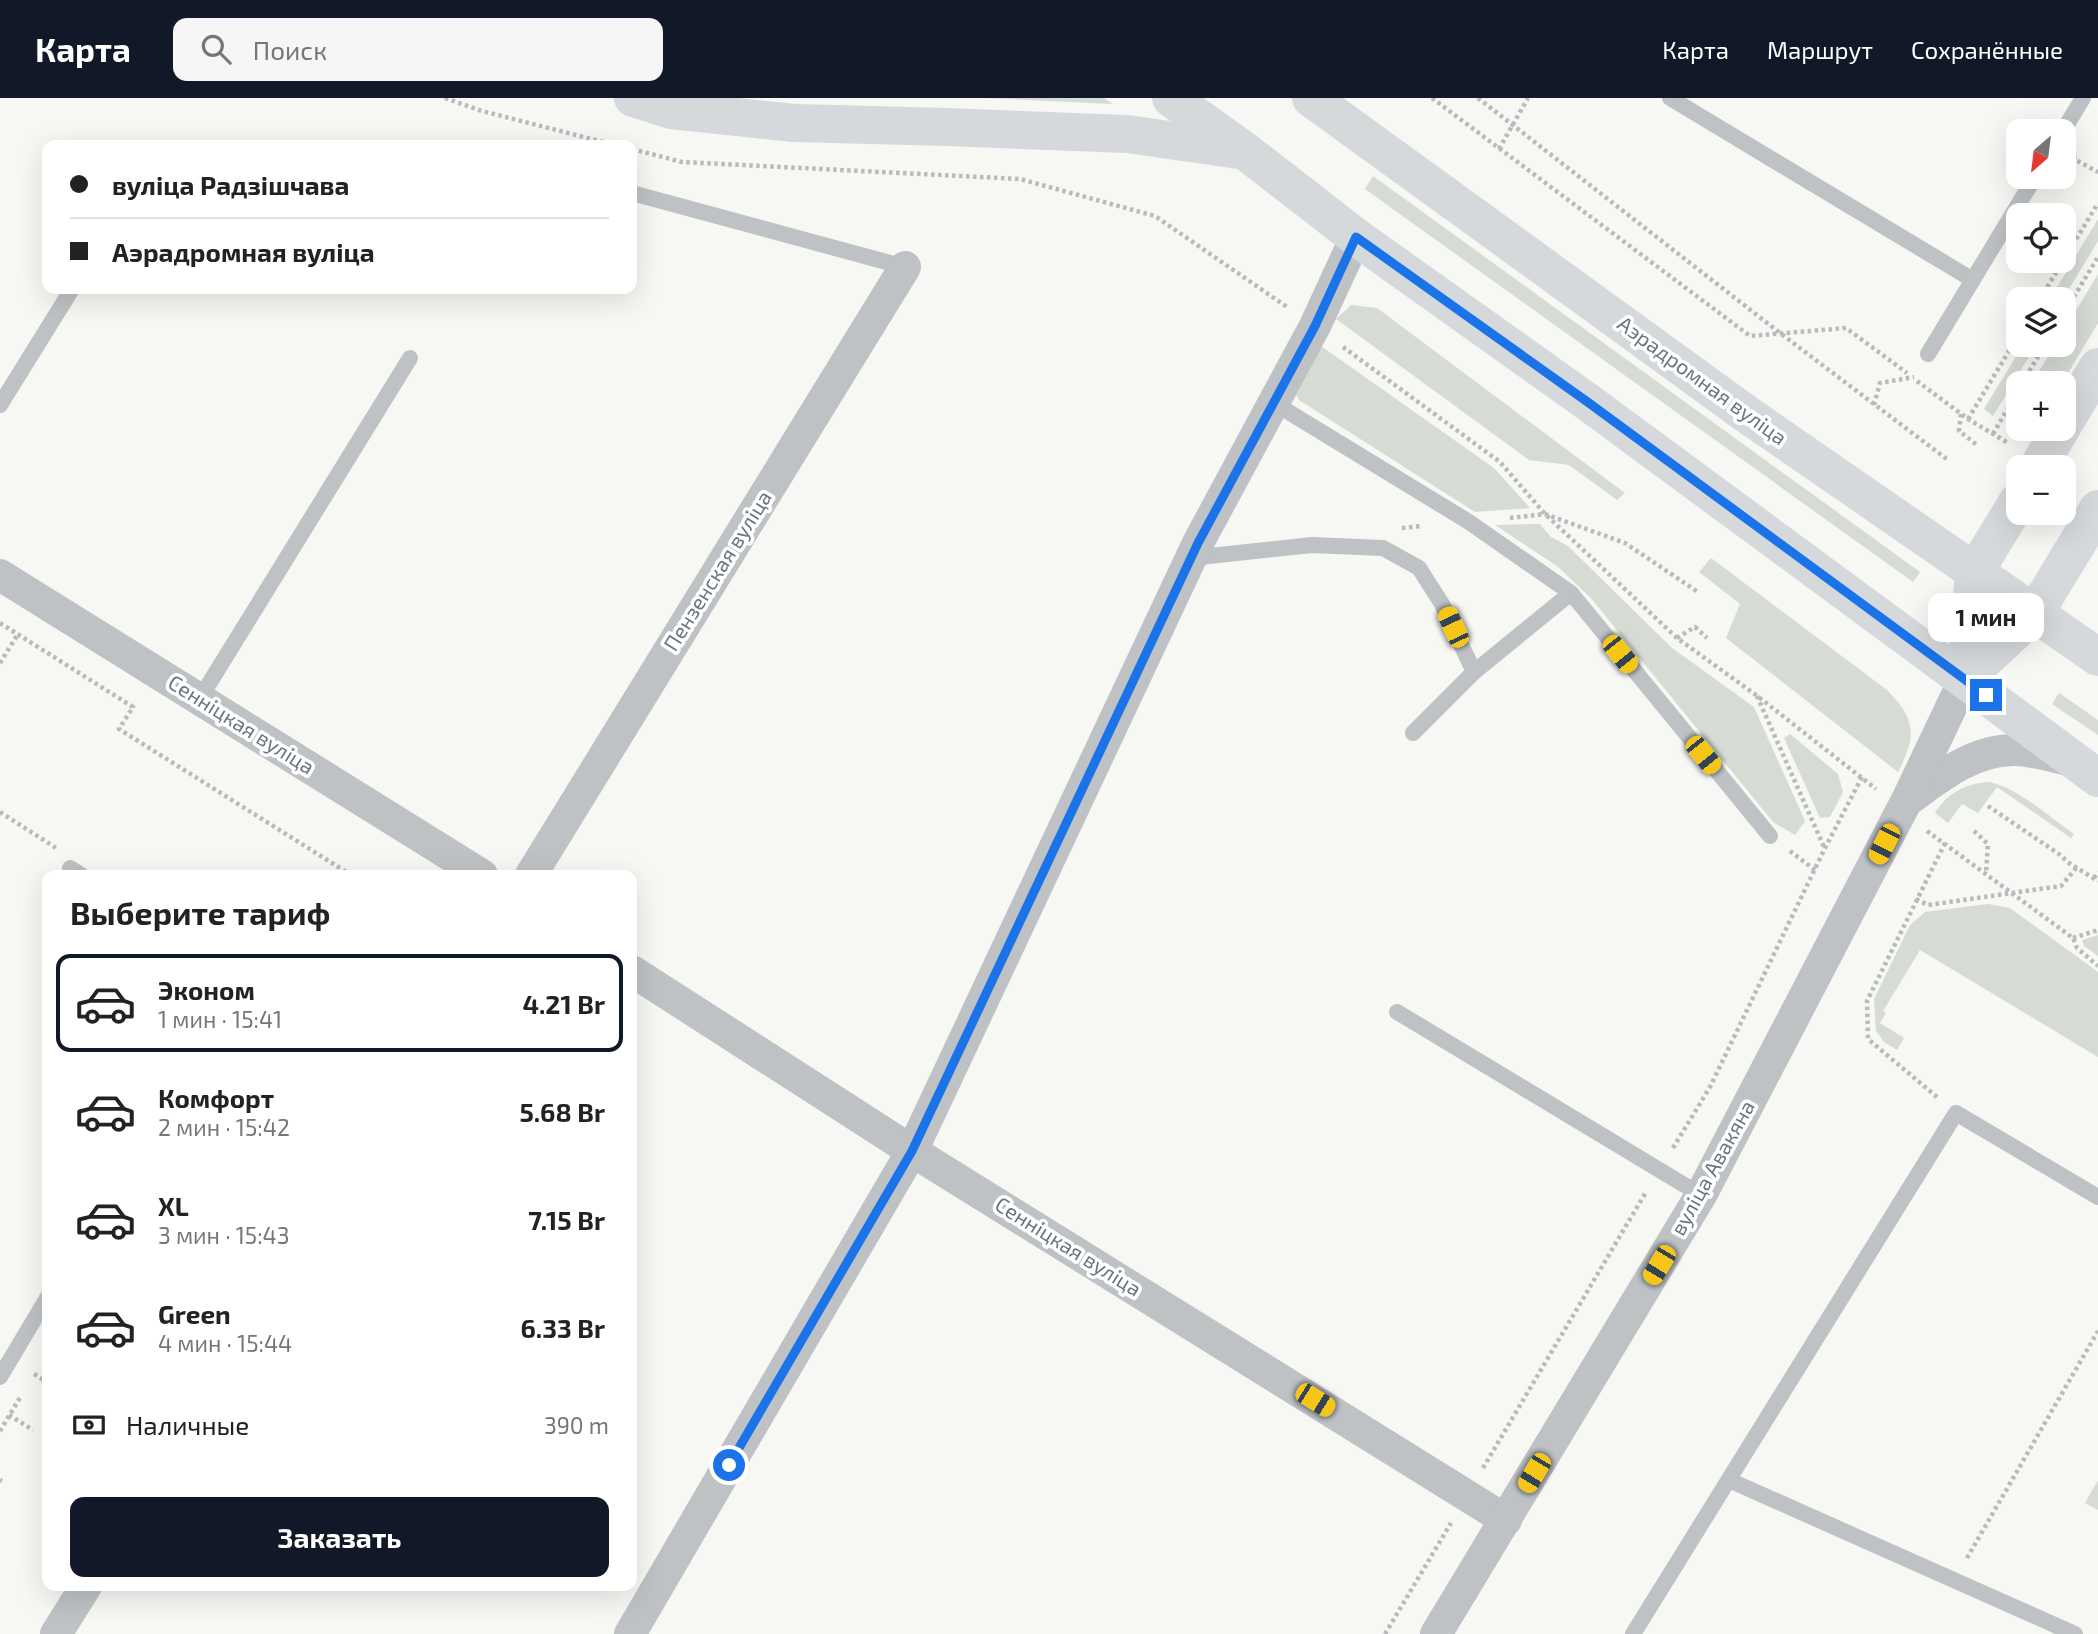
<!DOCTYPE html>
<html lang="ru">
<head>
<meta charset="utf-8">
<style>
	:root { --surface:#fff; --page:#f6f6f6; --text:#222; --muted:#767676; --line:#e0e0e0; --accent:#111827 }
	body { margin:0; font-family:"Exo 2",sans-serif; background:var(--page); color:var(--text); height:100vh; display:flex; flex-direction:column; font-size:26px; white-space:nowrap }
	* { box-sizing:border-box; margin:0 }
	p { font-size:23px; color:var(--muted) }
	.icon { flex:none; width:38px; height:38px; fill:none; stroke:currentColor; stroke-width:2; stroke-linecap:round; stroke-linejoin:round }
	.map { position:relative; flex:1; overflow:hidden }
	.side { position:absolute; left:42px; top:772px; width:595px; height:721px; display:flex; flex-direction:column; background:var(--surface); border-radius:14px; box-shadow:0 7px 28px #0002 }
	.side>* { flex:none }
	.top-card { position:absolute; left:42px; top:42px; width:595px; height:154px; border-radius:14px; box-shadow:0 7px 28px #0002; display:grid; align-content:center; height:154px; padding:0 28px; background:var(--surface) }
	.needle { width:46px; rotate:208deg }
	.tools { position:absolute; left:2006px; top:21px; display:grid; gap:14px }
	.tools a { display:grid; place-items:center; width:70px; height:70px; border-radius:14px; background:var(--surface); box-shadow:0 7px 28px #0002; font-size:35px }
	.end { position:absolute; width:32px; height:32px; margin:-16px; border:9px solid #1a73e8; background:#fff; box-shadow:0 0 0 4px #fff }
	.from { border-radius:50% }
	.bubble { position:absolute; height:49px; border-radius:14px; background:var(--surface); box-shadow:0 7px 28px #0002; font-size:23px; font-weight:700; line-height:49px; text-align:center }
	.car { position:absolute; width:21px; height:42px; margin:-21px -10px; border-radius:9px; box-shadow:0 0 5px 2px #0007; background:linear-gradient(#f5c518 24%,#345 0 40%,#f5c518 0 76%,#345 0 86%,#f5c518 0) }
	.top-card b { display:flex; align-items:center; gap:24px; height:66px; font-size:26px }
	.top-card b+b { border-top:2px solid var(--line) }
	.top-card i { width:18px; height:18px; background:var(--text) }
	ul { padding:0; list-style:none }
	li { display:flex; align-items:center; gap:21px; height:98px; margin:0 14px 10px; padding:0 14px; border:4px solid transparent; border-radius:14px }
	li div { flex:1 }
	li b { display:block; font-size:26px }
	li em { font-style:normal; font-weight:700 }
	li.active { border-color:var(--accent) }
	li>.icon { width:63px; height:63px; stroke-width:1.5 }
	h2 { padding:0 28px; font-size:32px; line-height:84px }
	.pay { display:flex; align-items:center; gap:18px; height:77px; padding:0 28px; font-size:26px }
	.pay p { margin-inline-start:auto }
	.action { display:flex; gap:14px; margin-top:auto; padding:14px 28px }
	.action a { flex:1; height:80px; border-radius:14px; background:var(--accent); color:#fff; font-size:28px; font-weight:700; line-height:80px; text-align:center }
	header { display:flex; align-items:center; gap:42px; box-sizing:border-box; height:98px; padding:0 35px; background:var(--accent); color:#fff }
	header strong { font-size:33px }
	nav { display:flex; gap:38px; margin-inline-start:auto; font-size:24px }
	.search { width:490px; height:63px; background:var(--page); display:flex; align-items:center; gap:18px; box-sizing:border-box; padding:0 24px; border-radius:14px; color:var(--muted); font-size:26px }
	.map>svg:first-child { display:block }
</style>
</head>
<body>
<header>
<strong>Карта</strong>
<div class="search"><svg class="icon" aria-label="search" viewBox="0 0 24 24"><circle cx="10" cy="10" r="6"/><path d="M15 15l6 6"/></svg>Поиск</div>
<nav><a>Карта</a><a>Маршрут</a><a>Сохранённые</a></nav>
</header>
<div class="map">
<svg width="2098" height="1536" viewBox="0 0 2098 1536">
	<rect width="100%" height="100%" fill="#f7f7f4"/>
	<g fill="#d6dbd4">
		<polygon points="984,0 1104,0 1113,6"/>
		<polygon points="1373,78 1920,474 1913,484 1365,91"/>
		<polygon points="2098,121 2098,143 2063,201 2050,201"/>
		<polygon points="2098,176 2098,225 2062,285 2032,285 2055,247 2063,247 2063,234"/>
		<polygon points="1351,207 1377,210 1625,395 1617,402 1569,367 1529,362 1336,221"/>
		<polygon points="2023,247 2036,247 1993,318 1984,311"/>
		<polygon points="1321,248 1494,370 1530,410 1475,414 1299,302 1296,297"/>
		<polygon points="2018,309 2018,331 2034,331 2027,343 2007,328"/>
		<polygon points="1540,426 1551,439 1568,448 1672,550 1754,609 1805,723 1795,737 1773,724 1590,499 1557,468 1495,427"/>
		<path d="M1711,460L1887,592C1916,621 1917,638 1898,674L1726,540L1740,506L1699,474Z"/>
		<polygon points="2059,595 2098,622 2098,637 2052,606"/>
		<polygon points="1790,636 1838,676 1843,694 1830,719 1820,720 1784,640"/>
		<path d="M1990,684C2021,692 2048,718 2074,736L2071,740L1997,689L1978,715L1962,706L1948,725L1935,715C1947,695 1966,685 1990,684Z"/>
		<polygon points="1988,806 2010,810 2098,874 2098,959 1920,852 1883,913 1886,915 1880,925 1904,940 1897,952 1884,944 1876,933 1874,901 1910,827 1925,814"/>
		<polygon points="2098,837 2098,858 2084,848 2082,842"/>
		<polygon points="2098,1382 2098,1412 2085,1405"/>
	</g>
	<g fill="none" stroke-linecap="round" stroke-linejoin="round">
		<g stroke="#b8bbbd" stroke-width="4.5" stroke-dasharray="3.5 3.5" stroke-linecap="butt">
			<polyline points="445,0 482,13 615,47"/>
			<polyline points="1432,0 1750,238 1846,230 1907,275"/>
			<polyline points="1478,0 1780,235 1948,362"/>
			<polyline points="632,51 682,64 1020,81 1155,118 1287,209"/>
			<polyline points="1499,51 1528,0"/>
			<polyline points="2075,58 2074,61 2098,74"/>
			<polyline points="2040,201 2098,105"/>
			<polyline points="2063,217 2098,159"/>
			<polyline points="1343,249 1500,364 1545,416 1677,540 1756,597 1876,691"/>
			<polyline points="1917,283 1968,321 2008,345"/>
			<polyline points="2022,285 2045,247"/>
			<polyline points="1874,307 1880,285 1914,279"/>
			<polyline points="1961,316 1959,333 1977,347"/>
			<polyline points="1968,321 2018,238"/>
			<polyline points="1993,336 2018,293"/>
			<polyline points="1510,420 1545,416 1625,445 1698,494"/>
			<polyline points="1402,430 1421,428"/>
			<polyline points="0,525 133,609 119,631 351,777"/>
			<polyline points="1677,540 1695,529 1707,540"/>
			<polyline points="0,565 18,536"/>
			<polyline points="1757,598 1824,749"/>
			<polyline points="1988,708 2059,756 2069,765 2098,783"/>
			<polyline points="0,714 56,750"/>
			<polyline points="1927,733 2073,840 2077,850 2098,868"/>
			<polyline points="1974,733 1988,746 1986,775"/>
			<polyline points="1790,753 1815,772"/>
			<polyline points="2094,780 2098,774"/>
			<polyline points="1916,801 1928,807 2061,788 2077,769"/>
			<polyline points="2073,840 2098,832"/>
			<polyline points="1937,999 1868,941 1867,903 1945,745"/>
			<polyline points="1673,1050 1710,989 1825,750 1862,679"/>
			<polyline points="34,1276 47,1284"/>
			<polyline points="9,1317 33,1332"/>
			<polyline points="0,1333 21,1298"/>
			<polyline points="1483,1370 1646,1094"/>
			<polyline points="0,1382 2,1383"/>
			<polyline points="1967,1460 2098,1233"/>
			<polyline points="1385,1536 1451,1425"/>
		</g>
		<g stroke="#bec2c5" stroke-width="16">
			<polyline points="1670,0 1973,182"/>
			<polyline points="2063,33 2083,0"/>
			<polyline points="632,95 905,169"/>
			<polyline points="1928,256 2035,79"/>
			<polyline points="1274,305 1469,424 1571,495 1770,738"/>
			<polyline points="0,307 72,191"/>
			<polyline points="1191,460 1312,447 1383,450 1419,470 1442,506 1474,574"/>
			<polyline points="199,602 410,260"/>
			<polyline points="1413,635 1474,574 1571,495"/>
			<polyline points="70,770 81,777"/>
			<polyline points="1397,914 1701,1097"/>
			<polyline points="0,1279 47,1200"/>
			<polyline points="1729,1382 2075,1536"/>
			<polyline points="1633,1536 1956,1015 2098,1099"/>
		</g>
		<g stroke="#bec2c5" stroke-width="32">
			<polyline points="0,477 482,777"/>
			<path d="M1911,700C1942,677 1974,652 2014,652C2033,652 2054,659 2073,663"/>
			<polyline points="531,777 905,169"/>
			<polyline points="632,873 912,1053 1506,1422"/>
			<polyline points="56,1536 86,1488"/>
			<polyline points="630,1536 912,1053 1198,445 1315,228 1356,139"/>
			<polyline points="1436,1536 1701,1097 1907,702 1965,580"/>
		</g>
		<g stroke="#d5d9dc" stroke-width="38">
			<polyline points="2063,327 2098,269"/>
			<polyline points="2038,369 2061,331"/>
			<polyline points="1965,580 2035,515 2098,411"/>
			<polyline points="1965,580 1974,475 2018,403"/>
		</g>
		<g stroke="#d5d9dc" stroke-width="38">
			<polyline points="633,0 671,12 794,25 948,29 1127,36 1239,52"/>
			<polyline points="1171,0 1245,53 1356,139 1589,305 2098,680"/>
			<polyline points="1311,0 1745,315 2098,559"/>
		</g>
	</g>
	<g fill="none" stroke-linecap="round" stroke-linejoin="round">
		<polyline stroke="#1a73e8" stroke-width="9" points="729,1367 912,1053 1198,445 1315,228 1356,139 1589,305 1986,597"/>
	</g>
	<g text-anchor="middle" stroke-width="7" stroke-linejoin="round" paint-order="stroke">
		<g font-size="21" fill="#697682" stroke="#fff">
			<text transform="translate(1702 283) rotate(36)" y="7">Аэрадромная вуліца</text>
			<text transform="translate(718 473) rotate(-58)" y="7">Пензенская вуліца</text>
			<text transform="translate(241 627) rotate(32)" y="7">Сенніцкая вуліца</text>
			<text transform="translate(1713 1070) rotate(-61)" y="7">вуліца Авакяна</text>
			<text transform="translate(1068 1149) rotate(32)" y="7">Сенніцкая вуліца</text>
		</g>
	</g>
</svg>
<div class="tools">
<a><svg class="needle" viewBox="-14 -14 28 28"><path d="M0-13l5 13h-10z" fill="#e53935"/><path d="M0 13l5-13h-10z" fill="#767676"/></svg></a>
<a><svg class="icon" aria-label="locate" viewBox="0 0 24 24"><circle cx="12" cy="12" r="6"/><path d="M12 2v4M12 18v4M2 12h4M18 12h4"/></svg></a>
<a><svg class="icon" aria-label="layers" viewBox="0 0 24 24"><path d="M12 4l9 5-9 5-9-5zM3 14l9 5 9-5"/></svg></a>
<a>+</a>
<a>−</a>
</div>
<i class="end from" style="left:729px;top:1367px"></i>
<i class="end" style="left:1986px;top:597px"></i>
<div class="bubble" style="left:1928px;top:495px;width:116px">1 мин</div>
<i class="car" style="left:1453px;top:529px;rotate:335deg"></i>
<i class="car" style="left:1620px;top:556px;rotate:141deg"></i>
<i class="car" style="left:1703px;top:657px;rotate:141deg"></i>
<i class="car" style="left:1884px;top:746px;rotate:207deg"></i>
<i class="car" style="left:1659px;top:1167px;rotate:211deg"></i>
<i class="car" style="left:1315px;top:1302px;rotate:122deg"></i>
<i class="car" style="left:1534px;top:1375px;rotate:211deg"></i>
<div class="top-card">
<b><i class="from"></i>вуліца Радзішчава</b>
<b><i></i>Аэрадромная вуліца</b>
</div>
<section class="side">
<h2>Выберите тариф</h2>
<ul>
<li class="active"><svg class="icon" aria-label="car" viewBox="0 0 24 24"><path d="M5 17H2v-5l4-1 3-4h7l3 4 3 1v5h-3M9 17h6M6 11h13"/><circle cx="7" cy="17" r="2"/><circle cx="17" cy="17" r="2"/></svg><div><b>Эконом</b><p>1 мин · 15:41</p></div><em>4.21 Br</em></li>
<li><svg class="icon" aria-label="car" viewBox="0 0 24 24"><path d="M5 17H2v-5l4-1 3-4h7l3 4 3 1v5h-3M9 17h6M6 11h13"/><circle cx="7" cy="17" r="2"/><circle cx="17" cy="17" r="2"/></svg><div><b>Комфорт</b><p>2 мин · 15:42</p></div><em>5.68 Br</em></li>
<li><svg class="icon" aria-label="car" viewBox="0 0 24 24"><path d="M5 17H2v-5l4-1 3-4h7l3 4 3 1v5h-3M9 17h6M6 11h13"/><circle cx="7" cy="17" r="2"/><circle cx="17" cy="17" r="2"/></svg><div><b>XL</b><p>3 мин · 15:43</p></div><em>7.15 Br</em></li>
<li><svg class="icon" aria-label="car" viewBox="0 0 24 24"><path d="M5 17H2v-5l4-1 3-4h7l3 4 3 1v5h-3M9 17h6M6 11h13"/><circle cx="7" cy="17" r="2"/><circle cx="17" cy="17" r="2"/></svg><div><b>Green</b><p>4 мин · 15:44</p></div><em>6.33 Br</em></li>
</ul>
<div class="pay"><svg class="icon" aria-label="cash" viewBox="0 0 24 24"><path d="M3 7h18v10H3z"/><circle cx="12" cy="12" r="2"/></svg>Наличные<p>390 m</p></div>
<div class="action"><a>Заказать</a></div>
</section>
</div>
</body>
</html>
